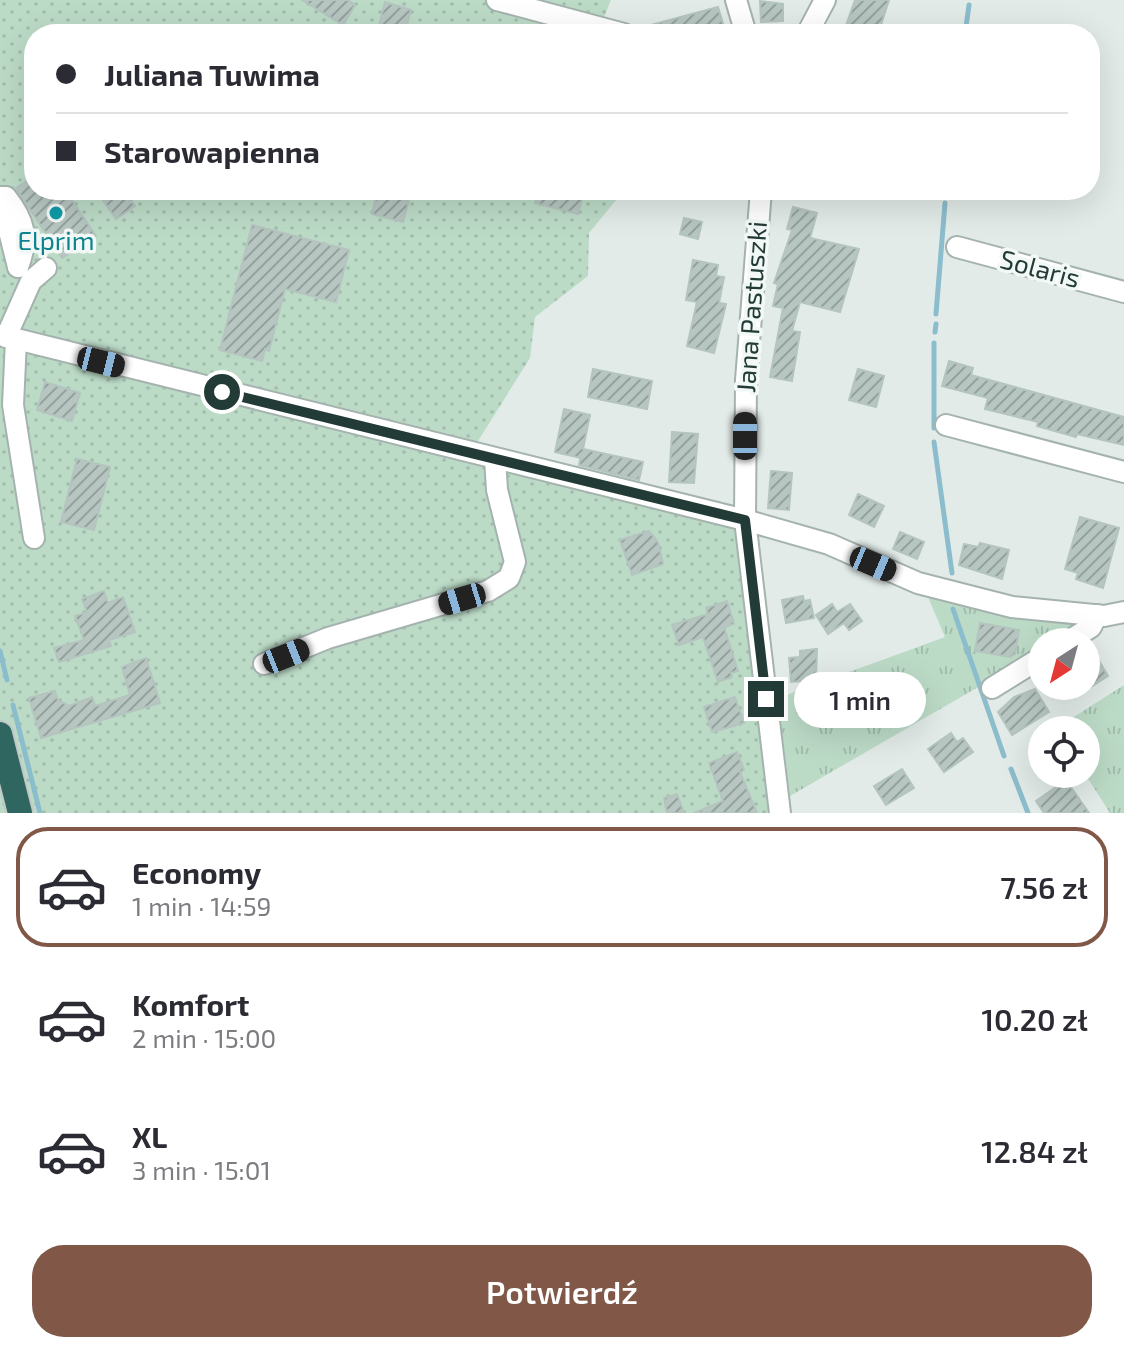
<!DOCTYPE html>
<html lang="pl">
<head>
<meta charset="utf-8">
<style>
	:root { --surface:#fff; --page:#f7f7f7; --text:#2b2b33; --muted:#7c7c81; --line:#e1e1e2; --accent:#815848 }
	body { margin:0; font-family:"Exo 2",sans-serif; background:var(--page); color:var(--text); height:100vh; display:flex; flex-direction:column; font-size:30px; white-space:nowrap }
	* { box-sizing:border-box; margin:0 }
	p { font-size:26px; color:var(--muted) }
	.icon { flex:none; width:44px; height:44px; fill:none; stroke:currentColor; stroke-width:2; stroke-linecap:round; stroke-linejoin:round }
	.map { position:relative; height:813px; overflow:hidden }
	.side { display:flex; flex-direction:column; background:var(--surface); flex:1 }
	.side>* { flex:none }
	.banner { position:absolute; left:24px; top:24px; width:1076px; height:176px; border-radius:32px; box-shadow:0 8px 32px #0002; display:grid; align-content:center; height:176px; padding:0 32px; background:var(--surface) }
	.needle { width:52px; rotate:216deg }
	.tools { position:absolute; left:1028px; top:628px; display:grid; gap:16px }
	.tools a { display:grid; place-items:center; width:72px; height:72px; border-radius:50%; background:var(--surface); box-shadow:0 8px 32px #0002; font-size:40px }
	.end { position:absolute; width:36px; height:36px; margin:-18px; border:10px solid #233b37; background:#fff; box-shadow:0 0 0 4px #fff }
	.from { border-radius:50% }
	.bubble { position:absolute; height:56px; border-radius:28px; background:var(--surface); box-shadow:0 8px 32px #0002; font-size:26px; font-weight:600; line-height:56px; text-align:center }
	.car { position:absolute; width:24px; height:48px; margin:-24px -12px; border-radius:10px; box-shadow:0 0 6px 2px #0007; background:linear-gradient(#222 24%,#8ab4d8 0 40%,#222 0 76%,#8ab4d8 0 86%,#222 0) }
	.banner b { display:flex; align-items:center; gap:28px; height:76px; font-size:30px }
	.banner b+b { border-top:2px solid var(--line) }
	.banner i { width:20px; height:20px; background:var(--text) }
	ul { padding:14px 0 0; list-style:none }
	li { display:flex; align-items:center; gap:24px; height:120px; margin:0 16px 12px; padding:0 16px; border:4px solid transparent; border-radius:32px }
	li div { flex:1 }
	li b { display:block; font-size:30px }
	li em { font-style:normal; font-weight:600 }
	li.active { border-color:var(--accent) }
	li>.icon { width:72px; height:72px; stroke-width:1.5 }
	.primary-button { display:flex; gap:16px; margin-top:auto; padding:16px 32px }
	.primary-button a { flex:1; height:92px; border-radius:32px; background:var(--accent); color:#fff; font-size:32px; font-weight:600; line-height:92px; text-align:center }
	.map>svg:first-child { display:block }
</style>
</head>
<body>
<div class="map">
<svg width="1124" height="813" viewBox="0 0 1124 813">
	<defs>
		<pattern id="grass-tufts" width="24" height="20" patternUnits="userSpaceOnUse" patternTransform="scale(2)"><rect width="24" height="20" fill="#bcdbc7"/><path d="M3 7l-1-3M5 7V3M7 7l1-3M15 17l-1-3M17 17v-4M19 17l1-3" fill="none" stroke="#a1bdac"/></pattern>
		<pattern id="park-dots" width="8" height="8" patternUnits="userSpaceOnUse" patternTransform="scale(2)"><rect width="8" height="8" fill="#bcdbc7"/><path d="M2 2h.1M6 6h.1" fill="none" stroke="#a1bdac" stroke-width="1.8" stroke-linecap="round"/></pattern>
		<pattern id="building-hatch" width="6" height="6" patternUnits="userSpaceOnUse" patternTransform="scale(2)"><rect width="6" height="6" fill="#b7c6c1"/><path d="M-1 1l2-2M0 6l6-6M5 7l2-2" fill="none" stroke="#94a29e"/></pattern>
	</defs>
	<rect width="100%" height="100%" fill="#e2ebe8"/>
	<g fill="url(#grass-tufts)">
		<polygon points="928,597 1020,618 1088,623 1056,642 1042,642 1042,650 790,796 778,698 945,637"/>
		<polygon points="1124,685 1124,813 1110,813 1085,774 1086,730 1055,729"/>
	</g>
	<polygon fill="url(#park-dots)" points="0,0 611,0 597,34 563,34 532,28 531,34 34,34 34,190 651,190 621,194 589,233 588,276 535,317 530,358 473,449 745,516 777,813 0,813"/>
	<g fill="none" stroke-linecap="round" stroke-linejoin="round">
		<g stroke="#8cbdcd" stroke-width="5">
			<polyline points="965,34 969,5"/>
			<polyline points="945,194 946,190"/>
			<polyline points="936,314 945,203"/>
			<polyline points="935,332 936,324"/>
			<polyline points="934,343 934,428"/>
			<polyline points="934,442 952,573"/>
			<polyline points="953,609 1004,756"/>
			<polyline points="0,651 7,680"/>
			<polyline points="13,705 40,813"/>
			<polyline points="1011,769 1028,813"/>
		</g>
	</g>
	<g fill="url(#building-hatch)" stroke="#b4c4bf" stroke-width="2">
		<polygon points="302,0 348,0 355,5 343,25"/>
		<polygon points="855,0 889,0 878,34 843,34"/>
		<polygon points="760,1 783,4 783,21 761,22"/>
		<polygon points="385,2 411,10 405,32 379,25"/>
		<polygon points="718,7 724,27 701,33 700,28 678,34 637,34 636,29"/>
		<polygon points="34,176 34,190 65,190 96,236 62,258 16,188"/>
		<polygon points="109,190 124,190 135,206 116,219 100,196"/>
		<polygon points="539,190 576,190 583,195 578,214 535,203"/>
		<polygon points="377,192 409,200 403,222 372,214"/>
		<polygon points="793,207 817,213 810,238 859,249 840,312 800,302 792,331 800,332 792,381 770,377 783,308 773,306 778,284 774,283 792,230 787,229"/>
		<polygon points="684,218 702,222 698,239 680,234"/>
		<polygon points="252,225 349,250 336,302 285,289 269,351 265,349 262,361 220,350"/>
		<polygon points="693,260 718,265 716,276 724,277 719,303 726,304 714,353 687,346 697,302 686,300"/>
		<polygon points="949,361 973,368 971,375 1124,417 1124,445 1077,434 1076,437 1037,426 1038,422 985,409 988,398 942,386"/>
		<polygon points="593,369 652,381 647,409 588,397"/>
		<polygon points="858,369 884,376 876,407 849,400"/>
		<polygon points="45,382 80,393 72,421 37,410"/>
		<polygon points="564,409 590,415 583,449 643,462 639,480 579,465 581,455 581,458 555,452"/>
		<polygon points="672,432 698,434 694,483 669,482"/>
		<polygon points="77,459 110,467 94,530 61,522"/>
		<polygon points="771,471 792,473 789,510 768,508"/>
		<polygon points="858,494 884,506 874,527 849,515"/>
		<polygon points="1080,517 1119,528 1103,588 1076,579 1078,573 1065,569"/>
		<polygon points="649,531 658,542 663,564 632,575 620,540"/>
		<polygon points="900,532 924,542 917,559 893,549"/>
		<polygon points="980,543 1009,550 1002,579 959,565 964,544 978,547"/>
		<polygon points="104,591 108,603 123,597 135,632 109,640 111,646 59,662 54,648 84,640 75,616 87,612 82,599"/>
		<polygon points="803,596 804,601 810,600 814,618 786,623 782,600"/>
		<polygon points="727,601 734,624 724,627 738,671 731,673 732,677 718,682 703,637 679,645 672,625 708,614 706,608"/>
		<polygon points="832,604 837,612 850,604 862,621 849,630 844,623 828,634 816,615"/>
		<polygon points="980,623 1019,630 1015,654 1010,657 975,651"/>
		<polygon points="1089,644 1108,676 1086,690 1086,645"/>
		<polygon points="817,649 816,680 791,682 789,658 800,657 800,651"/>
		<polygon points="146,658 160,703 41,738 29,698 55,691 58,700 69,706 92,697 95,706 130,695 122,667"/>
		<polygon points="1035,689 1049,712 1012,735 998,712 1014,697"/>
		<polygon points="735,697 744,723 712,732 704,707"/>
		<polygon points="951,733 957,742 963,738 973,752 944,772 928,749"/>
		<polygon points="737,752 744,770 740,772 757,813 694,813 723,801 709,763"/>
		<polygon points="902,769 914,788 886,805 874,786"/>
		<polygon points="1066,780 1089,813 1044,813 1036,801"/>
		<polygon points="677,794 684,813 667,813 664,798"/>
	</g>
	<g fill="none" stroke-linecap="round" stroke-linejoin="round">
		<defs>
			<g id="minor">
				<polyline points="497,0 624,34"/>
				<polyline points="736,0 746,34"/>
				<polyline points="807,34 825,0"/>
				<polyline points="761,190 746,380 745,520 780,813"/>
				<path d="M0,197H6C25,221 29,238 18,267"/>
				<polyline points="0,215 8,227 18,267"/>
				<polyline points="957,247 1124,292"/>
				<polyline points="0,335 745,520 829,544 918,583 1012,607 1104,616 1124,612"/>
				<polyline points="6,337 31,281 46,268"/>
				<polyline points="16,340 13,405 34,538"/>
				<polyline points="946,425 1124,472"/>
				<polyline points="1067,642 1091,627 1097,615"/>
				<polyline points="264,664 328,638 488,591 509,578 515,562 497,490 495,459"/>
				<polyline points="992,688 1042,657"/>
			</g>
			<polyline id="highway" points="0,734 20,813"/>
		</defs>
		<use href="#minor" stroke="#a5b3af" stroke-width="24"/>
		<use href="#highway" stroke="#c1c8c7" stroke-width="28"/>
		<use href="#minor" stroke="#fff" stroke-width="20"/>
		<use href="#highway" stroke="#306660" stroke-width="24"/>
	</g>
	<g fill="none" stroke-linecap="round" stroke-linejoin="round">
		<polyline stroke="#233b37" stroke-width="10" points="222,392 745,520 766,699"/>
	</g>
	<circle fill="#0f9aa8" stroke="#f2f8f5" stroke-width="3" cx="56" cy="213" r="8"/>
	<g text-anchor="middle" stroke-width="7" stroke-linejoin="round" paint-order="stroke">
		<g font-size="26" fill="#0d838f" stroke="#f2f8f5">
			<text x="56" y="250">Elprim</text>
		</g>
		<g font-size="26" fill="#233b37" stroke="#f2f8f5">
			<text transform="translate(1040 269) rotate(15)" y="9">Solaris</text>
			<text transform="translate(752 307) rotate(-86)" y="9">Jana Pastuszki</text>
		</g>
	</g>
</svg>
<div class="tools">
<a><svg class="needle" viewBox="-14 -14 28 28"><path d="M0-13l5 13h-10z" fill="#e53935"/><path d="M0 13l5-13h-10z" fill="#7c7c81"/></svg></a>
<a><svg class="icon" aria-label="locate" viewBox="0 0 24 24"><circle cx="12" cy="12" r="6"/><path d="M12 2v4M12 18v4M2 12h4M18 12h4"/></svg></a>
</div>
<i class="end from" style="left:222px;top:392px"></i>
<i class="end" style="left:766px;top:699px"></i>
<div class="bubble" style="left:794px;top:672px;width:132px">1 min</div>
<i class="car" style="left:101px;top:362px;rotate:104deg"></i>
<i class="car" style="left:745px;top:436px;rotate:0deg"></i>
<i class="car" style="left:873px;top:564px;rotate:113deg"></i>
<i class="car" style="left:462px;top:599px;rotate:253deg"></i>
<i class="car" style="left:286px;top:656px;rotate:68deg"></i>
<div class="banner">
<b><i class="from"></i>Juliana Tuwima</b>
<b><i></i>Starowapienna</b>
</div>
</div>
<section class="side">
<ul>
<li class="active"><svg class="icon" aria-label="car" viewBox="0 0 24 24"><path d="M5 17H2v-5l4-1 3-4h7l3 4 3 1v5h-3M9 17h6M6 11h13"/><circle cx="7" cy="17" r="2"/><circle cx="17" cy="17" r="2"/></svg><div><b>Economy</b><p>1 min · 14:59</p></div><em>7.56 zł</em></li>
<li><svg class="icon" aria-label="car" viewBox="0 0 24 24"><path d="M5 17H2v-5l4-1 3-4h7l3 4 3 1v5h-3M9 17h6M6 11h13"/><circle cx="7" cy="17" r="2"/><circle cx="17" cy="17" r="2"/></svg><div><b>Komfort</b><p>2 min · 15:00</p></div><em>10.20 zł</em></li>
<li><svg class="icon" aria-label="car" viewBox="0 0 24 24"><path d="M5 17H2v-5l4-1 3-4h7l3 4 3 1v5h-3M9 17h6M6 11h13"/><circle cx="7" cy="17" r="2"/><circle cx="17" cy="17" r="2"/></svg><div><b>XL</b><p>3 min · 15:01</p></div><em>12.84 zł</em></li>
</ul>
<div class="primary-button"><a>Potwierdź</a></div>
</section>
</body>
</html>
